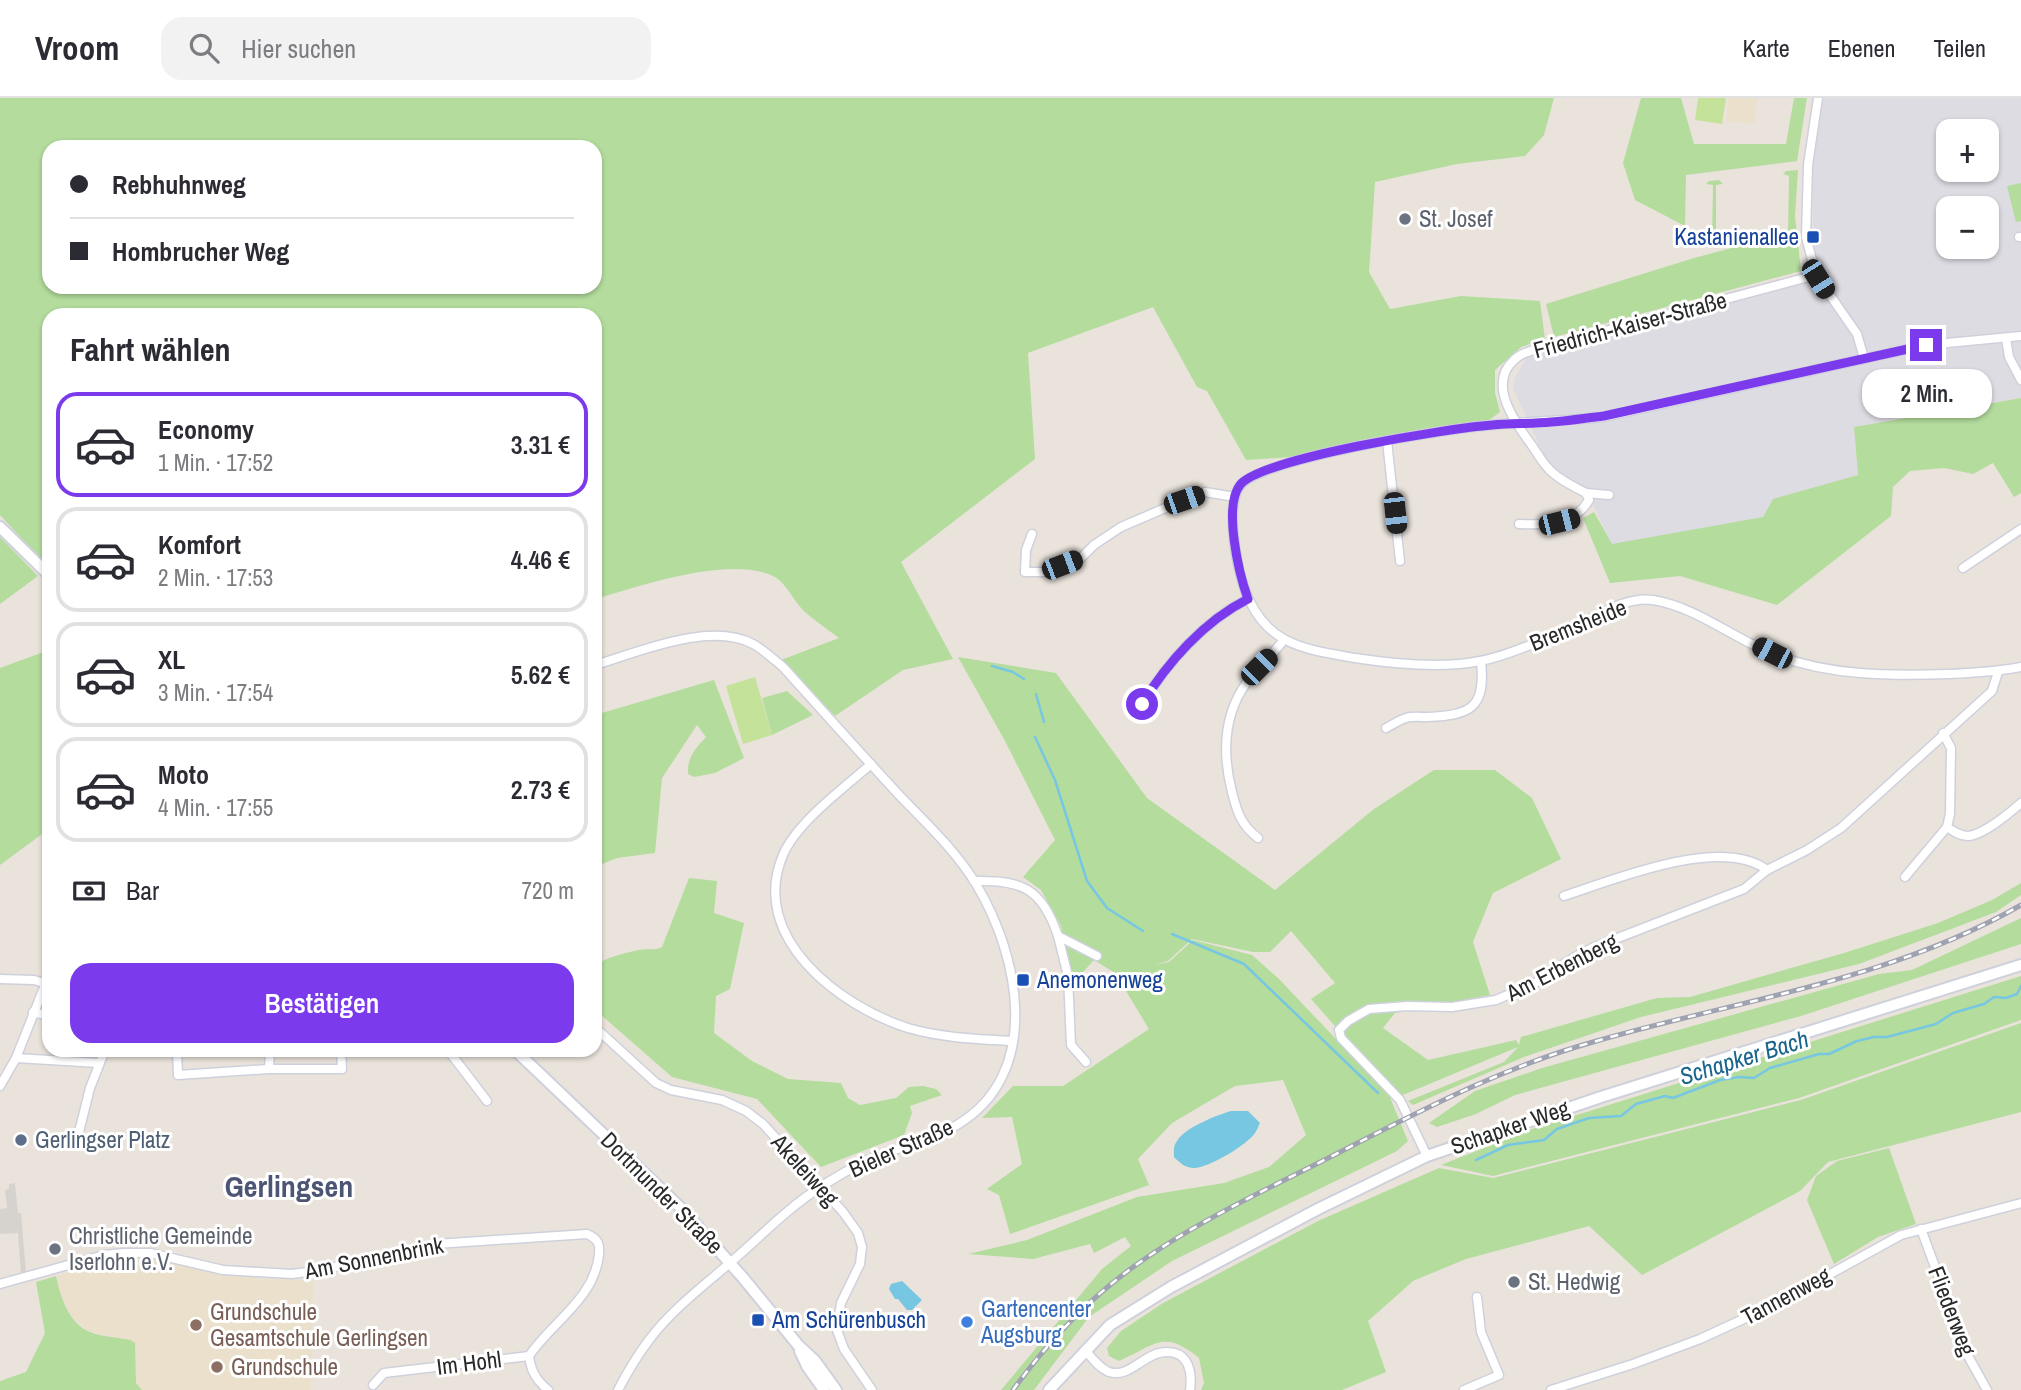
<!DOCTYPE html>
<html lang="de">
<head>
<meta charset="utf-8">
<style>
	:root { --surface:#fff; --page:#f2f2f3; --text:#2b2b33; --muted:#7c7c81; --line:#e1e1e2; --accent:#7c3aed }
	body { margin:0; font-family:"Archivo Narrow",sans-serif; background:var(--page); color:var(--text); height:100vh; display:flex; flex-direction:column; font-size:26px; white-space:nowrap }
	* { box-sizing:border-box; margin:0 }
	p { font-size:23px; color:var(--muted) }
	.icon { flex:none; width:38px; height:38px; fill:none; stroke:currentColor; stroke-width:2; stroke-linecap:round; stroke-linejoin:round }
	.map { position:relative; flex:1; overflow:hidden }
	.side { position:absolute; left:42px; top:210px; width:560px; height:749px; display:flex; flex-direction:column; background:var(--surface); border-radius:21px; box-shadow:0 2px 5px #0004 }
	.side>* { flex:none }
	.top-card { position:absolute; left:42px; top:42px; width:560px; height:154px; border-radius:21px; box-shadow:0 2px 5px #0004; display:grid; align-content:center; height:154px; padding:0 28px; background:var(--surface) }
	.tools { position:absolute; left:1936px; top:21px; display:grid; gap:14px }
	.tools a { display:grid; place-items:center; width:63px; height:63px; border-radius:14px; background:var(--surface); box-shadow:0 2px 5px #0004; font-size:35px }
	.end { position:absolute; width:32px; height:32px; margin:-16px; border:9px solid #7c3aed; background:#fff; box-shadow:0 0 0 4px #fff }
	.from { border-radius:50% }
	.bubble { position:absolute; height:49px; border-radius:21px; background:var(--surface); box-shadow:0 2px 5px #0004; font-size:23px; font-weight:600; line-height:49px; text-align:center }
	.car { position:absolute; width:21px; height:42px; margin:-21px -10px; border-radius:9px; box-shadow:0 0 5px 2px #0007; background:linear-gradient(#222 24%,#8ab4d8 0 40%,#222 0 76%,#8ab4d8 0 86%,#222 0) }
	.top-card b { display:flex; align-items:center; gap:24px; height:66px; font-size:26px }
	.top-card b+b { border-top:2px solid var(--line) }
	.top-card i { width:18px; height:18px; background:var(--text) }
	ul { padding:0; list-style:none }
	li { display:flex; align-items:center; gap:21px; height:105px; margin:0 14px 10px; padding:0 14px; border:4px solid var(--line); border-radius:21px }
	li div { flex:1 }
	li b { display:block; font-size:26px }
	li em { font-style:normal; font-weight:600 }
	li.active { border-color:var(--accent) }
	li>.icon { width:63px; height:63px; stroke-width:1.5 }
	h2 { padding:0 28px; font-size:32px; line-height:84px }
	.pay { display:flex; align-items:center; gap:18px; height:77px; padding:0 28px; font-size:26px }
	.pay p { margin-inline-start:auto }
	.primary-button { display:flex; gap:14px; margin-top:auto; padding:14px 28px }
	.primary-button a { flex:1; height:80px; border-radius:21px; background:var(--accent); color:#fff; font-size:28px; font-weight:600; line-height:80px; text-align:center }
	header { display:flex; align-items:center; gap:42px; box-sizing:border-box; height:98px; padding:0 35px; background:var(--surface); border-bottom:2px solid var(--line) }
	header strong { font-size:33px }
	nav { display:flex; gap:38px; margin-inline-start:auto; font-size:24px }
	.search { width:490px; height:63px; background:var(--page); display:flex; align-items:center; gap:18px; box-sizing:border-box; padding:0 24px; border-radius:21px; color:var(--muted); font-size:26px }
	.map>svg:first-child { display:block }
</style>
</head>
<body>
<header>
<strong>Vroom</strong>
<div class="search"><svg class="icon" aria-label="search" viewBox="0 0 24 24"><circle cx="10" cy="10" r="6"/><path d="M15 15l6 6"/></svg>Hier suchen</div>
<nav><a>Karte</a><a>Ebenen</a><a>Teilen</a></nav>
</header>
<div class="map">
<svg width="2021" height="1292" viewBox="0 0 2021 1292">
	<rect width="100%" height="100%" fill="#eae3dc"/>
	<path fill="#dedce3" fill-rule="evenodd" d="M1824,0H2021V300L1927,315L1854,329L1858,377L1773,401L1763,419L1612,447L1587,394L1551,373L1513,290L1515,279L1527,259L1548,245L1669,212L1780,191L1821,171L1813,154V44ZM1948,33H1986V72H1948ZM1948,110H1986V149H1948Z"/>
	<g fill="#eae0cc">
		<polygon points="1729,0 1757,0 1754,26 1726,23"/>
		<polygon points="130,1161 151,1162 262,1181 313,1182 311,1292 142,1292 136,1286 134,1245 130,1242 89,1234 73,1220 60,1197 56,1178"/>
	</g>
	<g fill="#b3dc9d" fill-rule="evenodd">
		<path d="M0,0H1554L1544,37L1525,58L1457,66L1375,84L1369,174L1390,211L1461,198L1540,203L1545,241L1521,249L1495,272V295L1500,314L1488,323L1385,338L1293,359L1246,362L1207,293L1197,289L1153,209L1028,255L1035,361L901,464L953,561L903,572L835,618L781,562L839,540C827,531 815,523 805,514C794,504 786,484 773,478C729,457 640,488 595,501V217H49V470L0,417ZM49,49H595V189H49Z"/>
		<polygon points="1641,0 1681,0 1694,46 1786,46 1794,0 1807,0 1797,63 1686,77 1685,128 1635,102 1623,65"/>
		<polygon points="1798,72 1795,118 1801,173 1554,239 1546,206 1694,160 1788,135 1789,78 1783,76 1786,73"/>
		<polygon points="1719,82 1723,86 1716,87 1716,141 1722,141 1720,145 1709,147 1706,144 1712,142 1713,87 1706,86 1709,83"/>
		<polygon points="2021,85 2021,123 2016,124 2007,88"/>
		<polygon points="2021,300 2021,395 2014,399 1993,365 1973,376 1944,370 1910,373 1893,389 1891,418 1777,507 1680,478 1610,485 1583,420 1594,414 1612,446 1763,419 1773,401 1858,377 1854,329"/>
		<polygon points="0,439 38,478 0,506"/>
		<polygon points="49,552 49,731 0,767 0,570"/>
		<polygon points="958,559 1056,575 1147,700 1275,792 1374,711 1434,672 1495,672 1532,700 1561,761 1493,795 1473,844 1490,897 1395,915 1383,930 1428,962 1516,942 1519,947 1521,939 1657,900 1690,899 1844,855 1938,825 1992,802 2021,785 2021,797 1996,814 1859,866 1641,919 1524,959 1413,1007 1408,1003 1504,964 1518,949 1398,999 1311,901 1335,885 1291,833 1270,854 1253,854 1192,841 1168,863 1155,867 1169,864 1193,842 1252,857 1279,881 1389,997 1408,1043 1397,1053 1172,1163 1089,1219 1034,1292 1001,1292 1102,1171 1131,1148 1125,1139 1094,1155 1090,1146 1033,1161 968,1156 1027,1142 1137,1099 1224,1085 1269,1069 1306,1037 1283,982 1235,988 1172,1025 1138,1061 1149,1087 1010,1136 999,1097 987,1091 1022,1066 1012,1019 982,1020 1013,988 1063,988 1149,931 1115,875 1094,862 1073,885 1061,828 1041,792 1023,779 1055,742 1005,643"/>
		<path d="M714,582L744,660L715,675L694,679L688,676C687,659 696,650 706,639L697,627L662,680L655,755L617,760L595,769V617Z"/>
		<polygon points="787,593 813,617 772,637 762,600"/>
		<path d="M689,780L717,783L714,815L744,825L730,891L716,898L714,935L752,963L788,981L841,985L848,1000L860,1007L896,1000L909,989L923,988L936,991L942,997L910,1008L912,1015L904,1037L821,1069L757,1001L672,979L600,916L595,910V867C608,859 624,855 639,852C648,850 654,853 662,849Z"/>
		<polygon points="2021,820 2021,846 1801,918 1515,997 1476,1016 1437,1029 1429,1025 1475,993 1542,970 1879,876 1912,872"/>
		<polygon points="2021,878 2021,922 1799,1000 1493,1078 1441,1067 1532,1031"/>
		<path d="M2021,925V1014L1828,1064L1800,1093L1642,1177L1589,1128L1466,1161L1413,1183L1368,1223L1386,1274L1342,1292H1201L1204,1285L1199,1260C1163,1230 1154,1248 1119,1263L1109,1258L1107,1250L1121,1233L1163,1205L1318,1123L1439,1070L1493,1080L1801,1002Z"/>
		<polygon points="1889,1050 1916,1126 1878,1139 1834,1166 1807,1102 1816,1078 1837,1063"/>
		<path d="M56,1178C60,1198 69,1226 90,1234C102,1239 117,1239 130,1242L135,1245L136,1285L142,1292H0V1283L26,1274L45,1235L36,1184Z"/>
	</g>
	<g fill="#c4e299">
		<polygon points="1698,0 1726,0 1722,26 1695,22"/>
		<polygon points="755,579 772,637 743,646 726,588"/>
	</g>
	<polygon fill="#d6d3ce" points="15,1085 18,1115 21,1115 26,1175 21,1176 18,1135 0,1136 0,1111 7,1110 5,1092 9,1091 9,1086"/>
	<g fill="#77c7e3">
		<path d="M1231,1013H1248L1260,1025C1258,1029 1257,1032 1255,1035C1247,1047 1207,1071 1193,1070C1184,1069 1180,1065 1174,1059C1174,1053 1173,1048 1177,1043C1184,1030 1217,1017 1231,1013Z"/>
		<polygon points="902,1183 922,1202 912,1212 907,1212 898,1201 895,1201 889,1191 891,1186"/>
	</g>
	<g fill="none" stroke-linecap="round" stroke-linejoin="round">
		<g stroke="#77c7e3" stroke-width="2.5">
			<polyline points="992,568 1013,574 1024,581"/>
			<polyline points="1036,596 1044,624"/>
			<polyline points="1035,639 1055,682 1087,783 1107,810 1143,833"/>
			<polyline points="1172,836 1244,866 1378,995"/>
			<polyline points="1476,1062 1508,1047 1544,1042 1557,1031 1589,1020 1621,1018 1636,1006 1665,998 1673,1000 1720,982 1739,979 1754,980 1770,970 1819,956 1829,956 1857,943 1874,939 1887,939 1936,926 1953,915 1984,906 1994,899 2006,900 2017,896 2021,888"/>
		</g>
		<defs>
			<g id="street">
				<polyline points="1818,0 1808,67 1806,139 1816,177 1857,236 1864,260"/>
				<polyline points="2019,139 2021,139"/>
				<path d="M2021,238L1926,247L1604,319C1567,323 1529,323 1492,327C1452,330 1257,360 1239,389C1226,411 1236,463 1243,486C1262,546 1301,551 1355,560C1394,566 1441,571 1480,563C1508,558 1552,538 1579,526C1601,516 1628,498 1653,502C1696,509 1733,540 1773,556C1829,578 1890,578 1949,576C1974,575 1997,574 2021,569"/>
				<polyline points="2006,240 2009,259 2021,282"/>
				<polyline points="1387,343 1400,463"/>
				<polyline points="1586,395 1609,397"/>
				<path d="M1519,426C1545,427 1574,428 1589,402L1586,395C1575,389 1563,384 1553,375C1545,369 1539,358 1533,349C1517,327 1486,287 1514,262C1522,254 1534,252 1545,249L1816,177"/>
				<polyline points="1032,436 1026,452 1025,474 1044,474 1081,460 1094,447 1121,429 1184,402 1205,394 1235,399"/>
				<polyline points="1963,470 2021,431"/>
				<path d="M595,567C639,554 710,523 753,546C764,552 773,561 783,569C822,612 861,656 900,698C927,726 956,753 976,786C1020,859 1043,976 957,1027C932,1042 900,1049 873,1060C855,1067 838,1078 822,1088C795,1105 772,1127 749,1148C716,1179 676,1206 649,1242C637,1258 627,1275 618,1292"/>
				<path d="M1142,606C1167,565 1204,523 1248,501"/>
				<path d="M1386,630C1392,627 1399,622 1406,620C1412,618 1421,619 1428,619C1471,617 1486,610 1481,563"/>
				<path d="M871,666C844,690 797,724 783,757C748,839 839,908 908,930C942,940 978,941 1013,943"/>
				<path d="M1947,729C1953,733 1959,738 1968,738C1983,737 2010,715 2021,705"/>
				<path d="M1258,740C1241,727 1237,714 1232,694C1222,655 1223,617 1247,584C1258,569 1272,557 1283,543"/>
				<polyline points="1905,779 1947,729 1950,716 1951,650 1943,635"/>
				<path d="M974,783C1022,782 1042,790 1058,838L1097,858"/>
				<path d="M1564,798C1613,782 1721,737 1767,772"/>
				<polyline points="1058,838 1068,878 1071,947 1086,964"/>
				<polyline points="0,881 34,882 44,885"/>
				<polyline points="33,914 49,918"/>
				<polyline points="599,933 656,985 671,992 722,1002 746,1013 763,1026 843,1114 858,1135 862,1149 860,1166 841,1205 837,1232 844,1251 872,1292"/>
				<polyline points="177,952 178,977 269,971 342,971 341,952"/>
				<polyline points="448,952 487,1003"/>
				<polyline points="16,960 99,965"/>
				<polyline points="269,971 270,952"/>
				<polyline points="0,988 16,960 49,877"/>
				<polyline points="79,1034 90,990 105,952"/>
				<polyline points="1427,1058 1400,1002 1341,940 1339,932 1348,923 1369,911 1407,908 1452,909 1496,902 1537,884 1568,863 1592,850 1744,791 1767,772 1807,752 1841,730 1992,593 1998,574"/>
				<polyline points="1921,1131 1968,1258 1987,1292"/>
				<path d="M0,1186L104,1157L124,1155H150L223,1172L292,1176L322,1172L436,1146L587,1136C598,1141 600,1145 599,1157C594,1201 552,1224 529,1258C531,1273 536,1282 548,1292"/>
				<path d="M1085,1252C1092,1260 1099,1270 1109,1274C1128,1280 1142,1259 1159,1255C1186,1249 1193,1270 1190,1292"/>
				<polyline points="373,1287 384,1275 529,1258"/>
				<polyline points="1464,1292 1499,1277 1481,1234 1477,1199"/>
				<polyline points="1551,1292 1633,1266 1700,1241 1774,1207 1901,1137 2021,1105"/>
			</g>
			<g id="secondary">
				<polyline points="0,429 49,477"/>
				<polyline points="515,952 684,1113 744,1181 798,1247 815,1263 836,1292"/>
				<polyline points="800,1253 807,1268 824,1292"/>
				<polyline points="1049,1292 1110,1227 1171,1189 1318,1111 1427,1058 1601,999 2021,867"/>
			</g>
		</defs>
		<use href="#street" stroke="#ced1dc" stroke-width="11"/>
		<use href="#secondary" stroke="#ced1dc" stroke-width="14"/>
		<use href="#street" stroke="#fff" stroke-width="8"/>
		<use href="#secondary" stroke="#fff" stroke-width="10"/>
		<defs>
			<path id="rail" d="M1013,1292C1050,1241 1094,1195 1146,1160C1207,1118 1276,1087 1342,1053C1424,1011 1504,969 1593,944C1738,902 1889,883 2021,807"/>
		</defs>
		<use href="#rail" stroke="#9fa2b1" stroke-width="5"/>
		<use href="#rail" stroke="#fff" stroke-width="2.5" stroke-dasharray="8" stroke-linecap="butt"/>
	</g>
	<g fill="none" stroke-linecap="round" stroke-linejoin="round">
		<path stroke="#7c3aed" stroke-width="9" d="M1142,606C1167,565 1204,523 1248,501C1239,476 1223,409 1240,387C1261,360 1451,330 1492,327C1512,325 1532,326 1551,324C1569,323 1586,320 1604,318L1926,247"/>
	</g>
	<g fill="#6b7280" stroke="#fff" stroke-width="2.5">
		<circle cx="1405" cy="121" r="7"/>
		<circle cx="55" cy="1151" r="7"/>
		<circle cx="1514" cy="1184" r="7"/>
	</g>
	<g fill="#1a4fb4" stroke="#fff" stroke-width="2.5">
		<rect x="1806" y="132" width="14" height="14" rx="3.5"/>
		<rect x="1016" y="875" width="14" height="14" rx="3.5"/>
		<rect x="751" y="1215" width="14" height="14" rx="3.5"/>
	</g>
	<circle fill="#5c6f8a" stroke="#fff" stroke-width="2.5" cx="21" cy="1042" r="7"/>
	<circle fill="#3f7fe0" stroke="#fff" stroke-width="2.5" cx="967" cy="1224" r="7"/>
	<g fill="#8d6e63" stroke="#fff" stroke-width="2.5">
		<circle cx="196" cy="1227" r="7"/>
		<circle cx="217" cy="1269" r="7"/>
	</g>
	<g text-anchor="middle" stroke-width="6" stroke-linejoin="round" paint-order="stroke">
		<g font-size="23" fill="#5b616d" stroke="#fff" text-anchor="start">
			<text x="1419" y="129">St. Josef</text>
			<text x="69" y="1146">Christliche Gemeinde<tspan x="69" dy="26">Iserlohn e.V.</tspan></text>
			<text x="1528" y="1192">St. Hedwig</text>
		</g>
		<g font-size="23" fill="#164399" stroke="#fff" text-anchor="start">
			<text x="1799" y="147" text-anchor="end">Kastanienallee</text>
			<text x="1037" y="890">Anemonenweg</text>
			<text x="772" y="1230">Am Schürenbusch</text>
		</g>
		<g font-size="23" fill="#292929" stroke="#fff">
			<text transform="translate(1630 227) rotate(-15)" y="8">Friedrich-Kaiser-Straße</text>
			<text transform="translate(1578 527) rotate(-22)" y="8">Bremsheide</text>
			<text transform="translate(1562 869) rotate(-27)" y="8">Am Erbenberg</text>
			<text transform="translate(1510 1029) rotate(-19)" y="8">Schapker Weg</text>
			<text transform="translate(901 1050) rotate(-24)" y="8">Bieler Straße</text>
			<text transform="translate(805 1072) rotate(48)" y="8">Akeleiweg</text>
			<text transform="translate(662 1095) rotate(45)" y="8">Dortmunder Straße</text>
			<text transform="translate(374 1160) rotate(-11)" y="8">Am Sonnenbrink</text>
			<text transform="translate(1786 1198) rotate(-28)" y="8">Tannenweg</text>
			<text transform="translate(1952 1213) rotate(69)" y="8">Fliederweg</text>
			<text transform="translate(469 1265) rotate(-7)" y="8">Im Hohl</text>
		</g>
		<g font-size="23" fill="#4e5e75" stroke="#fff" text-anchor="start">
			<text x="35" y="1050">Gerlingser Platz</text>
		</g>
		<g font-size="23" fill="#366cbe" stroke="#fff" text-anchor="start">
			<text x="981" y="1219">Gartencenter<tspan x="981" dy="26">Augsburg</tspan></text>
		</g>
		<g font-size="23" fill="#785e54" stroke="#fff" text-anchor="start">
			<text x="210" y="1222">Grundschule<tspan x="210" dy="26">Gesamtschule Gerlingsen</tspan></text>
			<text x="231" y="1277">Grundschule</text>
		</g>
		<g font-size="24" font-style="italic" fill="#19658c" stroke="#fff">
			<text transform="translate(1744 960) rotate(-17)" y="8">Schapker Bach</text>
		</g>
		<g font-size="30" font-weight="bold" fill="#4d5575" stroke="#fff">
			<text x="289" y="1099">Gerlingsen</text>
		</g>
	</g>
</svg>
<div class="tools">
<a>+</a>
<a>−</a>
</div>
<i class="end from" style="left:1142px;top:606px"></i>
<i class="end" style="left:1926px;top:247px"></i>
<div class="bubble" style="left:1862px;top:271px;width:130px">2 Min.</div>
<i class="car" style="left:1818px;top:181px;rotate:148deg"></i>
<i class="car" style="left:1184px;top:402px;rotate:71deg"></i>
<i class="car" style="left:1395px;top:415px;rotate:174deg"></i>
<i class="car" style="left:1559px;top:424px;rotate:76deg"></i>
<i class="car" style="left:1062px;top:467px;rotate:69deg"></i>
<i class="car" style="left:1772px;top:555px;rotate:297deg"></i>
<i class="car" style="left:1259px;top:569px;rotate:45deg"></i>
<div class="top-card">
<b><i class="from"></i>Rebhuhnweg</b>
<b><i></i>Hombrucher Weg</b>
</div>
<section class="side">
<h2>Fahrt wählen</h2>
<ul>
<li class="active"><svg class="icon" aria-label="car" viewBox="0 0 24 24"><path d="M5 17H2v-5l4-1 3-4h7l3 4 3 1v5h-3M9 17h6M6 11h13"/><circle cx="7" cy="17" r="2"/><circle cx="17" cy="17" r="2"/></svg><div><b>Economy</b><p>1 Min. · 17:52</p></div><em>3.31 €</em></li>
<li><svg class="icon" aria-label="car" viewBox="0 0 24 24"><path d="M5 17H2v-5l4-1 3-4h7l3 4 3 1v5h-3M9 17h6M6 11h13"/><circle cx="7" cy="17" r="2"/><circle cx="17" cy="17" r="2"/></svg><div><b>Komfort</b><p>2 Min. · 17:53</p></div><em>4.46 €</em></li>
<li><svg class="icon" aria-label="car" viewBox="0 0 24 24"><path d="M5 17H2v-5l4-1 3-4h7l3 4 3 1v5h-3M9 17h6M6 11h13"/><circle cx="7" cy="17" r="2"/><circle cx="17" cy="17" r="2"/></svg><div><b>XL</b><p>3 Min. · 17:54</p></div><em>5.62 €</em></li>
<li><svg class="icon" aria-label="car" viewBox="0 0 24 24"><path d="M5 17H2v-5l4-1 3-4h7l3 4 3 1v5h-3M9 17h6M6 11h13"/><circle cx="7" cy="17" r="2"/><circle cx="17" cy="17" r="2"/></svg><div><b>Moto</b><p>4 Min. · 17:55</p></div><em>2.73 €</em></li>
</ul>
<div class="pay"><svg class="icon" aria-label="cash" viewBox="0 0 24 24"><path d="M3 7h18v10H3z"/><circle cx="12" cy="12" r="2"/></svg>Bar<p>720 m</p></div>
<div class="primary-button"><a>Bestätigen</a></div>
</section>
</div>
</body>
</html>
